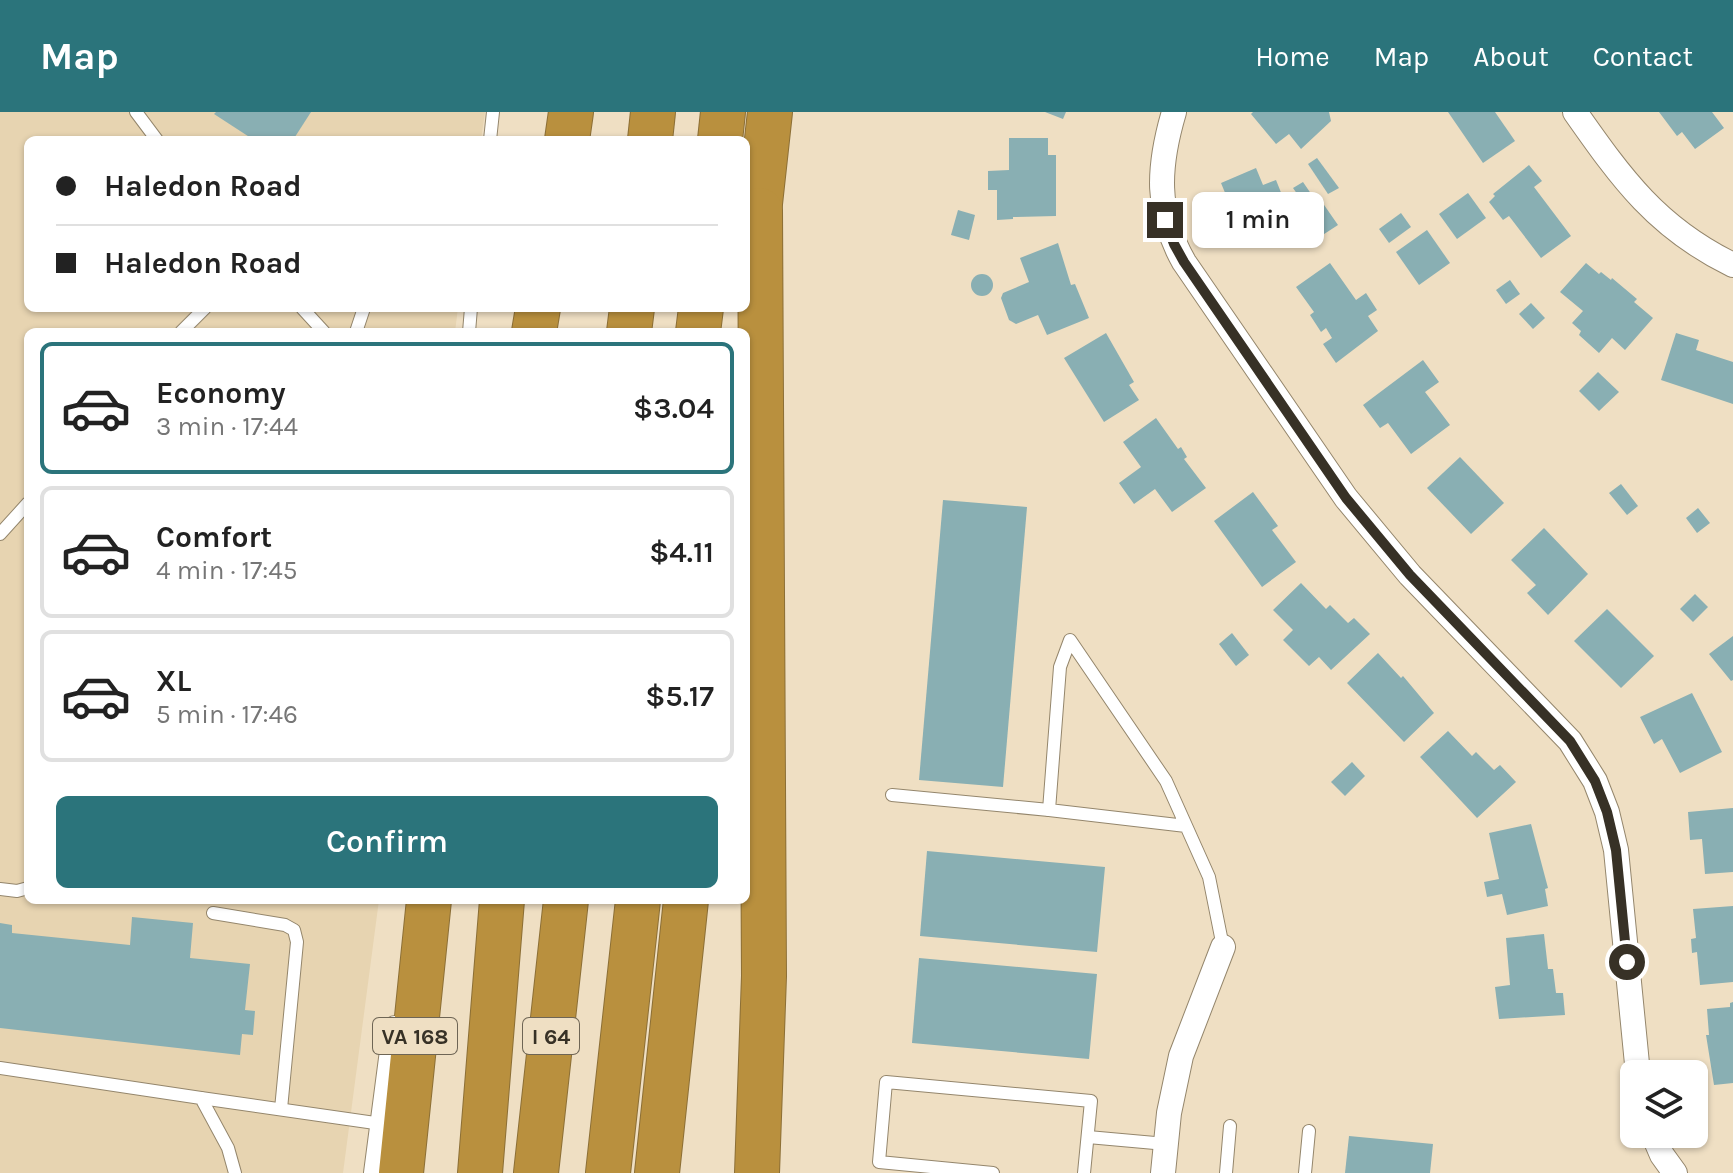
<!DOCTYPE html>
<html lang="en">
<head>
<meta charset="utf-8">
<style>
	:root { --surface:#fff; --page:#f6f6f6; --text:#222; --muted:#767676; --line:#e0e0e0; --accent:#2b747b }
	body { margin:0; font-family:Karla,sans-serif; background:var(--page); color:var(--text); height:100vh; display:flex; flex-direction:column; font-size:30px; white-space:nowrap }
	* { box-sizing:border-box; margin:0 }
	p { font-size:26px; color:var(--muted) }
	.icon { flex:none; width:44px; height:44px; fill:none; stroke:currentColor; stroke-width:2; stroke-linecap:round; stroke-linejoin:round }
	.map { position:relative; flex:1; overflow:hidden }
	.side { position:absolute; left:24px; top:216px; width:726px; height:576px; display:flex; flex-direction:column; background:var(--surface); border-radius:12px; box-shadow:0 2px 6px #0004 }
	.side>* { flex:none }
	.top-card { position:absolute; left:24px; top:24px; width:726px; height:176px; border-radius:12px; box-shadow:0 2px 6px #0004; display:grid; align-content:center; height:176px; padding:0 32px; background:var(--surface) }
	.tools { position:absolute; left:1620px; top:948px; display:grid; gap:16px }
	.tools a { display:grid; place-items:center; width:88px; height:88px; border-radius:12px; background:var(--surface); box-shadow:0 2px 6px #0004; font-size:40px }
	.end { position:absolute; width:36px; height:36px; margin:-18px; border:10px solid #373126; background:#fff; box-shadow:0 0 0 4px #fff }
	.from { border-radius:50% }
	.bubble { position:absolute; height:56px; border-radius:12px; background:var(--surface); box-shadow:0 2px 6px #0004; font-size:26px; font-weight:600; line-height:56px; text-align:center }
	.top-card b { display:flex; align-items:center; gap:28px; height:76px; font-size:30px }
	.top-card b+b { border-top:2px solid var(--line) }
	.top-card i { width:20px; height:20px; background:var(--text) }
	ul { padding:14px 0 0; list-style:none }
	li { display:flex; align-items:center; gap:24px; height:132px; margin:0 16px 12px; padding:0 16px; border:4px solid var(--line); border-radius:12px }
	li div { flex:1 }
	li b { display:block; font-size:30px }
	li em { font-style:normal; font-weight:600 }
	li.active { border-color:var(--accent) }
	li>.icon { width:72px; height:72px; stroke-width:1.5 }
	.primary-button { display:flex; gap:16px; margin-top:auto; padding:16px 32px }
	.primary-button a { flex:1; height:92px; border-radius:12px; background:var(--accent); color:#fff; font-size:32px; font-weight:600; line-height:92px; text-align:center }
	header { display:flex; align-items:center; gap:48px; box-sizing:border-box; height:112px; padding:0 40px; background:var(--accent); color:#fff }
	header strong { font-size:38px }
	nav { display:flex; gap:44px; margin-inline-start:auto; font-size:28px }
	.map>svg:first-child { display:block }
</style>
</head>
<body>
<header>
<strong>Map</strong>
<nav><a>Home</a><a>Map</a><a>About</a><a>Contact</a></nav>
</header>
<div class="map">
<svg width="1733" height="1061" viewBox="0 0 1733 1061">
	<rect width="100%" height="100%" fill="#efdfc3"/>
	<polygon fill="#e7d4b1" points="0,0 485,0 481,28 28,28 28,196 458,196 455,220 28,220 28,788 379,788 343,1061 0,1061"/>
	<g fill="#89afb3">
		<polygon points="216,0 311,0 293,28 254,28 214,2"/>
		<polygon points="1045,0 1066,0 1063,7"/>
		<polygon points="1253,0 1329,0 1331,9 1301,37 1289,22 1276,32 1251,2"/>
		<polygon points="1448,0 1495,0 1515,29 1483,51"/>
		<polygon points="1659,0 1712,0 1724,16 1695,37 1682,20 1677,24"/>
		<polygon points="1009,26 1048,26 1048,43 1056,43 1056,104 1013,105 1013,107 997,108 997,78 988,78 988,59 1009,58"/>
		<polygon points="1317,46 1339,76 1328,82 1308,52"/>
		<polygon points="1529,53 1542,69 1534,75 1571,124 1541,146 1509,104 1503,108 1489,90 1495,84 1493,82"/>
		<polygon points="1256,56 1263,73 1276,68 1286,93 1274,98 1284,121 1247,136 1238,115 1232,117 1221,91 1228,88 1221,71"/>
		<polygon points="1303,70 1318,92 1322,90 1338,113 1318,126 1303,103 1309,99 1293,76"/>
		<polygon points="1468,81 1486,106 1457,127 1439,102"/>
		<polygon points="958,98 975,103 969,128 951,123"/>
		<polygon points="1401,101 1411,115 1389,131 1379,117"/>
		<polygon points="1427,118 1450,151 1419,173 1396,140"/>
		<polygon points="1058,131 1071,173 1075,172 1089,206 1047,223 1038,203 1016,212 1009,208 1001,186 1003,181 1029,170 1020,146"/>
		<polygon points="1330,151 1356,188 1366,181 1377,198 1368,204 1378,219 1336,251 1323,232 1332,226 1326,216 1321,220 1310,203 1314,200 1296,175"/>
		<polygon points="1586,151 1599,162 1601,160 1611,168 1612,166 1637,187 1634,190 1653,206 1625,238 1612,226 1599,241 1579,223 1581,219 1572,211 1583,199 1560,180"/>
		<circle cx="982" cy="173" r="11"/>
		<polygon points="1510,168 1520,182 1506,192 1496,178"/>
		<polygon points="1531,191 1545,206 1533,217 1519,202"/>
		<polygon points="1106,221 1134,270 1129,273 1139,288 1104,310 1064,246"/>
		<polygon points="1676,221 1699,228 1696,238 1733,250 1733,292 1661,268"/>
		<polygon points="1423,248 1439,270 1425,280 1450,313 1411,342 1388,311 1380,316 1363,293"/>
		<polygon points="1598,260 1619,280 1599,299 1579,279"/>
		<polygon points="1156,306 1178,337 1181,335 1187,345 1184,347 1206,376 1172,400 1155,377 1134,392 1119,371 1141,355 1123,330"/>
		<polygon points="1460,345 1504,391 1471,422 1427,376"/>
		<polygon points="1621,372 1638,394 1627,403 1609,381"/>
		<polygon points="1253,380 1278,414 1272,418 1296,450 1262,475 1214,409"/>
		<polygon points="943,388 1027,395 1003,675 919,668"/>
		<polygon points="1698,396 1710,411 1697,421 1686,406"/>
		<polygon points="1544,416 1588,462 1548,503 1527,481 1536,473 1511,448"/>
		<polygon points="1301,471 1326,497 1330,493 1348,511 1354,506 1370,522 1331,558 1319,545 1309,554 1283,528 1293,518 1273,498"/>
		<polygon points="1695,482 1708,495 1693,510 1680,497"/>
		<polygon points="1607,497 1654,544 1621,576 1574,529"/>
		<polygon points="1232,521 1249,543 1236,554 1219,532"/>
		<polygon points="1733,524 1733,568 1731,569 1709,542"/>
		<polygon points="1378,541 1401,566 1403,564 1434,601 1404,630 1347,571"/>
		<polygon points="1692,581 1722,640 1680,661 1662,627 1654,632 1640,605"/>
		<polygon points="1448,619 1472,644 1476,640 1494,658 1500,653 1516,670 1477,706 1420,645"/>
		<polygon points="1352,650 1365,664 1345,684 1331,670"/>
		<polygon points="1733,696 1733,760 1705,762 1702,727 1690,728 1688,700"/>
		<polygon points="1531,712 1548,776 1545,777 1548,794 1507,803 1502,782 1487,785 1484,770 1499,767 1489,721"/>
		<polygon points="927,739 1105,755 1097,840 920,824"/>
		<polygon points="1733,794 1733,870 1700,873 1697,840 1692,841 1691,827 1696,826 1693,797"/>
		<polygon points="132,805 193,811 190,846 250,852 245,898 255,899 253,923 242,922 240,943 0,916 0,811 12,813 12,821 130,833"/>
		<polygon points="1544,822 1548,857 1553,857 1556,881 1563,881 1565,903 1499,907 1495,875 1510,873 1506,826"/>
		<polygon points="919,846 1097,862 1089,947 912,931"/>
		<polygon points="1733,890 1733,971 1714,973 1706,923 1709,923 1707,897 1730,895 1730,891"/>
		<polygon points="1349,1024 1433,1032 1430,1061 1345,1061"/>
	</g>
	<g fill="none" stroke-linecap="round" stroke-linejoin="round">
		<defs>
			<g id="lane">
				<polyline points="136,0 157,28"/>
				<polyline points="490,28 493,0"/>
				<polyline points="302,196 324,220"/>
				<polyline points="181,220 205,196"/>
				<polyline points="356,220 364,196"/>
				<polyline points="469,220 471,196"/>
				<polyline points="0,422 28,391"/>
				<polyline points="892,683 1049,698"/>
				<polyline points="1186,714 1049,698 1060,555 1070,528 1166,669 1209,765 1223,835"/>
				<polyline points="0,777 17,779 28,776"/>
				<polyline points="213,801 285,813 294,818 297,830 281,997"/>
				<polyline points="0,956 201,986 228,1036 235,1061"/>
				<polyline points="201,986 382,1012"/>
				<polyline points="1088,1025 1166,1032"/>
				<polyline points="993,1061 879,1050 886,970 1091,989 1084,1061"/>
				<polyline points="1226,1061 1230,1014"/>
				<polyline points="1305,1061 1309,1019"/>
			</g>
			<g id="street">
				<path d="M1174,0C1158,54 1155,99 1184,150L1346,386L1410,463L1570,629L1595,669L1607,700L1616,738L1638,962"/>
				<path d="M1575,0C1622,67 1657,116 1733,153"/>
				<polyline points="1653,1022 1662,1043 1675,1061"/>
				<polyline points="376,1061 395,916"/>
				<polyline points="1163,1061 1169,1001 1181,944 1223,835"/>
			</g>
			<g id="highway">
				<polyline points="567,28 571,0"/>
				<polyline points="650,28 653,0"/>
				<polyline points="720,28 723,0"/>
				<polyline points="756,128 770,0"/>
				<polyline points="534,220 538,196"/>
				<polyline points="629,220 632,196"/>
				<polyline points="698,220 701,196"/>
				<polyline points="401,1061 429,788"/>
				<polyline points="480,1061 502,788"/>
				<polyline points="536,1061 566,788"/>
				<polyline points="608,1061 638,788"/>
				<polyline points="657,1061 686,788"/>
				<polyline points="757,1061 764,864 760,98"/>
			</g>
		</defs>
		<use href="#lane" stroke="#94866c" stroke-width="14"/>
		<use href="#street" stroke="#94866c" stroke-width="26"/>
		<use href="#highway" stroke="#8c6f36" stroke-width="46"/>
		<use href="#lane" stroke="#fff" stroke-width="12"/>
		<use href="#street" stroke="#fff" stroke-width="24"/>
		<use href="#highway" stroke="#b9903e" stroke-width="44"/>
	</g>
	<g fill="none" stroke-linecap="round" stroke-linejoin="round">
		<polyline stroke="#373126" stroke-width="10" points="1165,108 1174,132 1184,150 1346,386 1410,463 1570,629 1595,669 1607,700 1616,738 1627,850"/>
	</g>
	<g text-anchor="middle" stroke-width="6" stroke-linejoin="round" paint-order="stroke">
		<g fill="#efdfc3" stroke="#6e6555" stroke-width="2">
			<rect x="373" y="906" width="84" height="36" rx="6"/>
			<rect x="523" y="906" width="56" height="36" rx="6"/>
		</g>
		<g font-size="22" font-weight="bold" fill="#373126">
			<text x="415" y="932">VA 168</text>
			<text x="551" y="932">I 64</text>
		</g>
	</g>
</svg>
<div class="tools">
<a><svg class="icon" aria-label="layers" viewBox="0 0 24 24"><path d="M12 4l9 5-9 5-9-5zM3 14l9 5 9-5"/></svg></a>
</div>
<i class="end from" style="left:1627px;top:850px"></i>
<i class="end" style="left:1165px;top:108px"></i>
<div class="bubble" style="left:1192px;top:80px;width:132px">1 min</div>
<div class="top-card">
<b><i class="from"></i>Haledon Road</b>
<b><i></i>Haledon Road</b>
</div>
<section class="side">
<ul>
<li class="active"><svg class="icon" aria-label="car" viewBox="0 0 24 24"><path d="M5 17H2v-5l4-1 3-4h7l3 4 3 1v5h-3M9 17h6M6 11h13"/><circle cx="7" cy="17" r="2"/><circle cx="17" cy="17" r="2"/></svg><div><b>Economy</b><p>3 min · 17:44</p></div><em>$3.04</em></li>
<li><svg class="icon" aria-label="car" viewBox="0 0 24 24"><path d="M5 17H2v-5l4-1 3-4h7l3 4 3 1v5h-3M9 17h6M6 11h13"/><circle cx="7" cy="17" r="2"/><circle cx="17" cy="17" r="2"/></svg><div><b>Comfort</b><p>4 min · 17:45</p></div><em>$4.11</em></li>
<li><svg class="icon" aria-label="car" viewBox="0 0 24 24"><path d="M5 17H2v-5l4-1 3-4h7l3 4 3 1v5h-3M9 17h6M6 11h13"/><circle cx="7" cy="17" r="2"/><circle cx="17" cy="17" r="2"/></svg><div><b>XL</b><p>5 min · 17:46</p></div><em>$5.17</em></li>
</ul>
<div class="primary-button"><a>Confirm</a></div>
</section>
</div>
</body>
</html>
